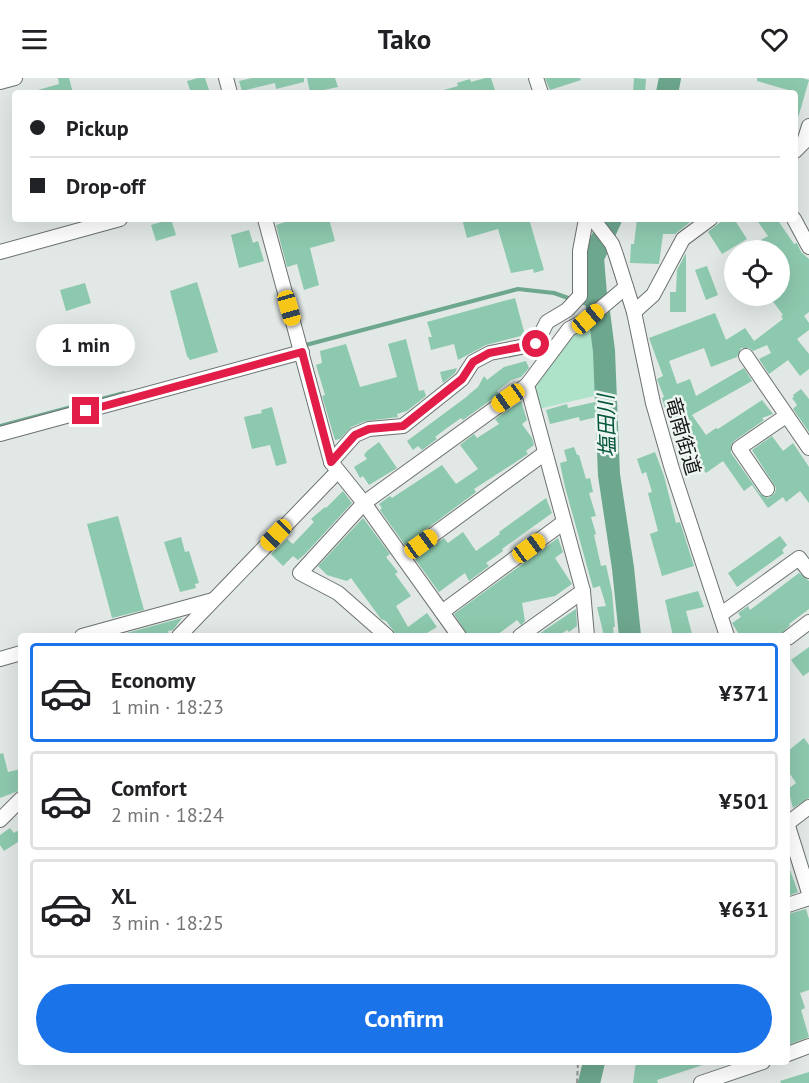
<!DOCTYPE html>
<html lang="en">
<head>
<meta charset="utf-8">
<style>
	:root { --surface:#fff; --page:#f2f2f2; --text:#202124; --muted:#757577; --line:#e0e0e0; --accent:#1a73e8 }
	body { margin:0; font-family:"PT Sans","Noto Sans JP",sans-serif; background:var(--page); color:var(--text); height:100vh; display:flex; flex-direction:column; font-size:22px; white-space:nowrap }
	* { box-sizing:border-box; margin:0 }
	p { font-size:20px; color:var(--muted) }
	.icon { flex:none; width:33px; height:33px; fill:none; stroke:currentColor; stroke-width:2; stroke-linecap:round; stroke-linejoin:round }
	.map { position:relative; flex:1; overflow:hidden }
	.side { position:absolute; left:18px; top:555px; width:772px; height:432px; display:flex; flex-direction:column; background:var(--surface); border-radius:6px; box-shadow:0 6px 24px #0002 }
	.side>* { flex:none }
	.guide { position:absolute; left:12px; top:12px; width:786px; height:132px; border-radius:6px; box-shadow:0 6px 24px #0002; display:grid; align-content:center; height:132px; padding:0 18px; background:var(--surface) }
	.fabs { position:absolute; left:724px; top:162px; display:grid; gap:12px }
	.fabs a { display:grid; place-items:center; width:66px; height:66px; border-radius:50%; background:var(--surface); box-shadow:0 6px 24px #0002; font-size:30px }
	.end { position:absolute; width:27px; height:27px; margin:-14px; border:8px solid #e11d48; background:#fff; box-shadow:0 0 0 3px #fff }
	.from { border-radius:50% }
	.bubble { position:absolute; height:42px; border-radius:21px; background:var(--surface); box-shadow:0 6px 24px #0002; font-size:20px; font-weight:800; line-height:42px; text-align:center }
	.car { position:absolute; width:18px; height:36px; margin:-18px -9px; border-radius:8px; box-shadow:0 0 4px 2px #0007; background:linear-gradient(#f5c518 24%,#345 0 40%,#f5c518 0 76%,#345 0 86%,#f5c518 0) }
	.guide b { display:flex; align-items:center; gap:21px; height:57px; font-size:22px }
	.guide b+b { border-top:2px solid var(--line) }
	.guide i { width:15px; height:15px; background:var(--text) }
	ul { padding:10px 0 0; list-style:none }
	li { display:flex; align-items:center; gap:18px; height:99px; margin:0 12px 9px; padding:0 6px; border:3px solid var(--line); border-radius:6px }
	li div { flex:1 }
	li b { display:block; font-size:22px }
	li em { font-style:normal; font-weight:800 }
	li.selected { border-color:var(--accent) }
	li>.icon { width:54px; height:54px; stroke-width:1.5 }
	.primary-button { display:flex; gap:12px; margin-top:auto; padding:12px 18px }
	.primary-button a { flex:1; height:69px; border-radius:36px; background:var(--accent); color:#fff; font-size:24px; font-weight:800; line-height:69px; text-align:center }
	header { display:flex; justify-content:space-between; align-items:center; height:78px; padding:0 18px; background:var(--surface); font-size:27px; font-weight:800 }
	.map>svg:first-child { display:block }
</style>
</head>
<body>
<header><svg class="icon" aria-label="menu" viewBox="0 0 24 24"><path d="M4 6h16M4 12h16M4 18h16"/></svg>Tako<svg class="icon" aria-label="heart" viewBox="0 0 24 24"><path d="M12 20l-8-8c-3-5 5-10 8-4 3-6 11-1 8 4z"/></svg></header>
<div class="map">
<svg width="809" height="1005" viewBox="0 0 809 1005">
	<rect width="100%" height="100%" fill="#e1e8e5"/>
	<polygon fill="#aee3ca" points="595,244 598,317 539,331 532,309 571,255"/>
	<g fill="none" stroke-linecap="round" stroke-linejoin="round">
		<g stroke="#6da78e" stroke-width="4">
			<polyline points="578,223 597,229"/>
			<polyline points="302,268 518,211 554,215 571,221"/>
			<polyline points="0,348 124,315"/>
		</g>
		<g stroke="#6da78e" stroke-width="22">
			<polyline points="667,15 670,0"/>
			<polyline points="611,141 593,180 597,229 599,234 604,273 609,397 623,490 630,558"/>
			<polyline points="589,1005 594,984"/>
		</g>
	</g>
	<g fill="#8dc9ae">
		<polygon points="58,0 69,0 73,15 39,15 38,12 59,6"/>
		<polygon points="198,0 205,0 210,15 191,15 187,3"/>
		<polygon points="252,0 304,0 304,4 276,11 275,5 242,13 239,3"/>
		<polygon points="307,0 335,0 338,9 310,15"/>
		<polygon points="485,0 491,0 496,15 445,15 444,12 458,8 457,5 470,1 471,4"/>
		<polygon points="545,0 580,0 581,2 550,12"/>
		<polygon points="634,0 646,1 645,15 633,15"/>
		<polygon points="757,0 802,0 809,2 798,40 795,40 795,14 757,3"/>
		<polygon points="171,141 176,157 156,163 151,147"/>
		<polygon points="295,141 329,141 335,163 310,170 319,207 304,212 297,186 287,189 276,147"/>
		<polygon points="462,141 529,141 544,192 534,195 533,191 511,195 498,151 467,160"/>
		<polygon points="637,141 689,141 689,145 675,156 663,156 659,186 630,185 631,166 634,166"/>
		<polygon points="724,141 734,141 747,161 722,176 708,154"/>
		<polygon points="756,141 777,141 794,166 797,165 801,174 809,181 809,234 804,238 809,245 809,252 797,261 809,276 809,291 800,298 788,282 769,296 759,281 771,275 767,267 753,273 749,270 741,270 737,279 711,289 704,270 669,283 677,306 690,301 696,318 744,290 752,303 692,337 706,357 716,350 718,351 762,322 773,336 762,340 764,342 734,363 731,367 731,375 760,416 768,420 775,415 776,410 752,372 772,358 783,373 793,365 809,389 809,425 800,413 786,424 783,419 768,430 752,407 744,413 723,383 706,395 697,384 697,381 701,378 684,354 679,356 668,341 662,320 664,319 657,301 663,298 649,260 715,235 726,262 745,250 754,263 783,241 781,238 783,237 769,218 780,218 780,172 760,172 755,165 768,158"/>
		<polygon points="249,152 253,165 258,163 264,183 239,190 231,157"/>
		<polygon points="686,175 686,234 670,234 670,214 676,214 677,192"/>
		<polygon points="707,188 718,217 706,222 695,192"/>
		<polygon points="197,204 218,274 190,282 187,278 170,213"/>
		<polygon points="85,205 91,225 66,233 60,212"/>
		<polygon points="515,220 525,257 486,267 458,282 454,266 431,272 428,259 432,259 427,244"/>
		<polygon points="406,261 419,313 424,312 426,318 407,333 397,336 398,339 366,343 351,349 340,361 335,362 322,318 325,317 316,287 322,285 320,273 346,266 360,309 397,299 388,266"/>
		<polygon points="526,283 529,290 521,299 511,302 497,313 499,316 463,342 461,340 447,350 435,359 437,361 422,372 418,368 413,372 407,363 469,317 467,318 478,309 484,298 487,302 504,289"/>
		<polygon points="457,290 455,295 443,305 440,294"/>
		<polygon points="801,311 809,321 809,354 793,331 797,327 792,320 794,319 793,317"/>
		<polygon points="521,323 527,342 522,346 532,360 534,367 526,373 528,376 474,411 476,414 405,467 380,432 382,430 379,426 390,418 392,420 442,387 456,406 478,391 460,367 474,356 477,360 499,346 495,341"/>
		<polygon points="595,324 598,335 596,336 597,339 580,343 579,339 550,346 546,332 567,326 568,330"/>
		<polygon points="272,329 287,385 276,388 270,367 252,371 244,339 262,335 261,332"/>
		<polygon points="379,364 397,390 369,407 363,398 360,400 354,389 367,381 364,377 367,373"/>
		<polygon points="574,369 577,377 579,377 586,401 590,400 593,414 589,415 596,438 591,439 596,456 594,457 601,488 606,487 612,514 615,549 613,549 614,558 604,558 597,529 606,528 600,508 593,510 565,409 560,385 567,383 564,372"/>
		<polygon points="655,374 664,398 676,445 680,444 694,488 662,498 650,456 658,453 648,415 652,414 646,394 642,396 637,381"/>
		<polygon points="343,413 352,425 305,476 298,482 293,478 283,488 271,476 287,461 293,466 314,444 311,441 325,429 326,430"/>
		<polygon points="546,420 552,435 502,471 503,473 486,485 489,488 469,503 465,495 439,514 415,481 444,460 448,465 463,454 476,473 500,456 499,454"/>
		<polygon points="118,438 144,532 112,540 87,446"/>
		<polygon points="363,440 390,476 386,479 398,494 395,496 411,518 396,528 408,549 427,535 437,549 422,558 396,558 393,552 386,543 381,541 351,500 347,503 327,497 318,488"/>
		<polygon points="780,458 787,467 782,472 784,475 737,509 728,495"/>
		<polygon points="181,459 185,474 189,473 199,505 195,506 196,510 180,514 164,464"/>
		<polygon points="558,460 563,474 555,480 572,506 555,518 522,525 525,543 521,547 517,542 497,557 496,555 491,558 468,558 454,536"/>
		<polygon points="799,495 809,503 809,531 789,546 790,547 779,558 740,558 732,545 741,539 738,535 748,528 750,532"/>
		<polygon points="698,513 704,529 686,533 692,556 673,558 665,522"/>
		<polygon points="576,531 577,548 569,554 567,552 558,558 536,558"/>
		<polygon points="182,540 173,552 168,553 169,556 157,558 123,558 123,556"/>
		<polygon points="809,569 809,594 803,598 791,582"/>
		<polygon points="804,660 809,667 809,720 793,730 788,711 796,705 788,693 788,673"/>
		<polygon points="3,675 8,694 21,691 21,712 0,720 0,676"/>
		<polygon points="10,750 14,755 21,751 21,762 4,773 0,767 0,757"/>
		<polygon points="789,789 798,814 788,818 788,790"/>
		<polygon points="806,831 809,841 809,912 800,915 805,930 801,932 809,959 788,967 788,836"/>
		<polygon points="636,984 706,984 706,986 657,1002 658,1005 633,1005"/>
		<polygon points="809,994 809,1005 781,1005 780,1003"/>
	</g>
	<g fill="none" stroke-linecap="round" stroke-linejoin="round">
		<defs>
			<g id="minor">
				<polyline points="226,0 230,15"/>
				<polyline points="536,0 541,15"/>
				<polyline points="0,4 15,0"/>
				<polyline points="795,73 804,64 809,48"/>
				<polyline points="265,141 331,384 364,425 459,558"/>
				<polyline points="593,141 612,166 616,177 634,234 653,325 672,391 727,558"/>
				<polyline points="794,141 809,169"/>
				<polyline points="0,174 120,141"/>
				<polyline points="634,234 653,217 683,161 710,141"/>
				<polyline points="746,278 809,370"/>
				<polyline points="0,356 302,274"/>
				<polyline points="331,384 355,357 369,351 403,348 462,301 473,284 490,275 536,266 547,244 567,232 580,218 580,173 586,141"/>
				<polyline points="767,411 739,370 786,338"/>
				<polyline points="403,479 545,375"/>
				<polyline points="583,513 587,558"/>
				<polyline points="442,534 564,444"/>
				<polyline points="720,537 799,480 809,493"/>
				<polyline points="82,558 213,522"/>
				<polyline points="179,558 338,393"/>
				<polyline points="387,558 338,515 300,495 364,425 527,307"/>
				<polyline points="520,558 583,513 527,307 569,251 588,241 626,209"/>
				<polyline points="788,560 809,544"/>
				<polyline points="0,581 21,575"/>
				<polyline points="0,742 21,721"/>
				<polyline points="788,745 809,729"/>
				<polyline points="788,748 809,815"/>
				<polyline points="788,827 809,820"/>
				<polyline points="788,976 809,968"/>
				<polyline points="701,1005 763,984"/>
			</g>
		</defs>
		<use href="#minor" stroke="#6c726f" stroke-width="16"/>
		<polyline stroke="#909592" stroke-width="2" stroke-dasharray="4.5 3" stroke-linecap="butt" points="577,1005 578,984"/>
		<use href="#minor" stroke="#fff" stroke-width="14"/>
	</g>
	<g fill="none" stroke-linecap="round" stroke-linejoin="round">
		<polyline stroke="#e11d48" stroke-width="8" points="86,333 302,274 331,384 355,357 369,351 403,348 462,301 473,284 489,275 536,266"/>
	</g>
	<g text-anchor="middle" stroke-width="5" stroke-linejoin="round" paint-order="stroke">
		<g font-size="20" fill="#161817" stroke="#eef6f2">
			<text transform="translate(683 358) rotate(74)" y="7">竜南街道</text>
		</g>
		<g font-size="21" font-style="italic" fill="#03553c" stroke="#eef6f2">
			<text transform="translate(607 348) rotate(-92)" y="7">塩田川</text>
		</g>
	</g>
</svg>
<div class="fabs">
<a><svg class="icon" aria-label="locate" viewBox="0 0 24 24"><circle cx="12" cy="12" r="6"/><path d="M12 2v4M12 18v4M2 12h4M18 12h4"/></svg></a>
</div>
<i class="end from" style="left:536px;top:266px"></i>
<i class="end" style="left:86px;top:333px"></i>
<div class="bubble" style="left:36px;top:246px;width:99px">1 min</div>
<i class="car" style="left:289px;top:230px;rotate:164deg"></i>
<i class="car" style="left:588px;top:241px;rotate:50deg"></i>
<i class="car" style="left:508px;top:320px;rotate:235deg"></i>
<i class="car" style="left:276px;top:457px;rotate:224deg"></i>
<i class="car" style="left:421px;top:466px;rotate:54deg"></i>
<i class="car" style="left:529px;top:470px;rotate:54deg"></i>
<div class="guide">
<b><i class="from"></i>Pickup</b>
<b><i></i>Drop-off</b>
</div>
<section class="side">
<ul>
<li class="selected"><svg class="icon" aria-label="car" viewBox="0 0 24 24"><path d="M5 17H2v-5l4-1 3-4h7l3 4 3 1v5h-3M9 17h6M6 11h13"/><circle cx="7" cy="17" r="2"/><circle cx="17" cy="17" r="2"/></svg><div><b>Economy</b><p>1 min · 18:23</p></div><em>¥371</em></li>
<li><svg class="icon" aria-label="car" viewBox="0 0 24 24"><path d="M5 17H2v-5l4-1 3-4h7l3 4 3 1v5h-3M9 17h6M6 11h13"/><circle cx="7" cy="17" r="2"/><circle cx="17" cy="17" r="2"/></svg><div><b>Comfort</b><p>2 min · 18:24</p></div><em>¥501</em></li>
<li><svg class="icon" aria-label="car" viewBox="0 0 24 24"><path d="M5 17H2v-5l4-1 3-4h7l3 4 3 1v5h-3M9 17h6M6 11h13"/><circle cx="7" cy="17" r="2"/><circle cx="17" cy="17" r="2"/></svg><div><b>XL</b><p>3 min · 18:25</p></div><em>¥631</em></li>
</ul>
<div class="primary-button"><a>Confirm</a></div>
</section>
</div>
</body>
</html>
